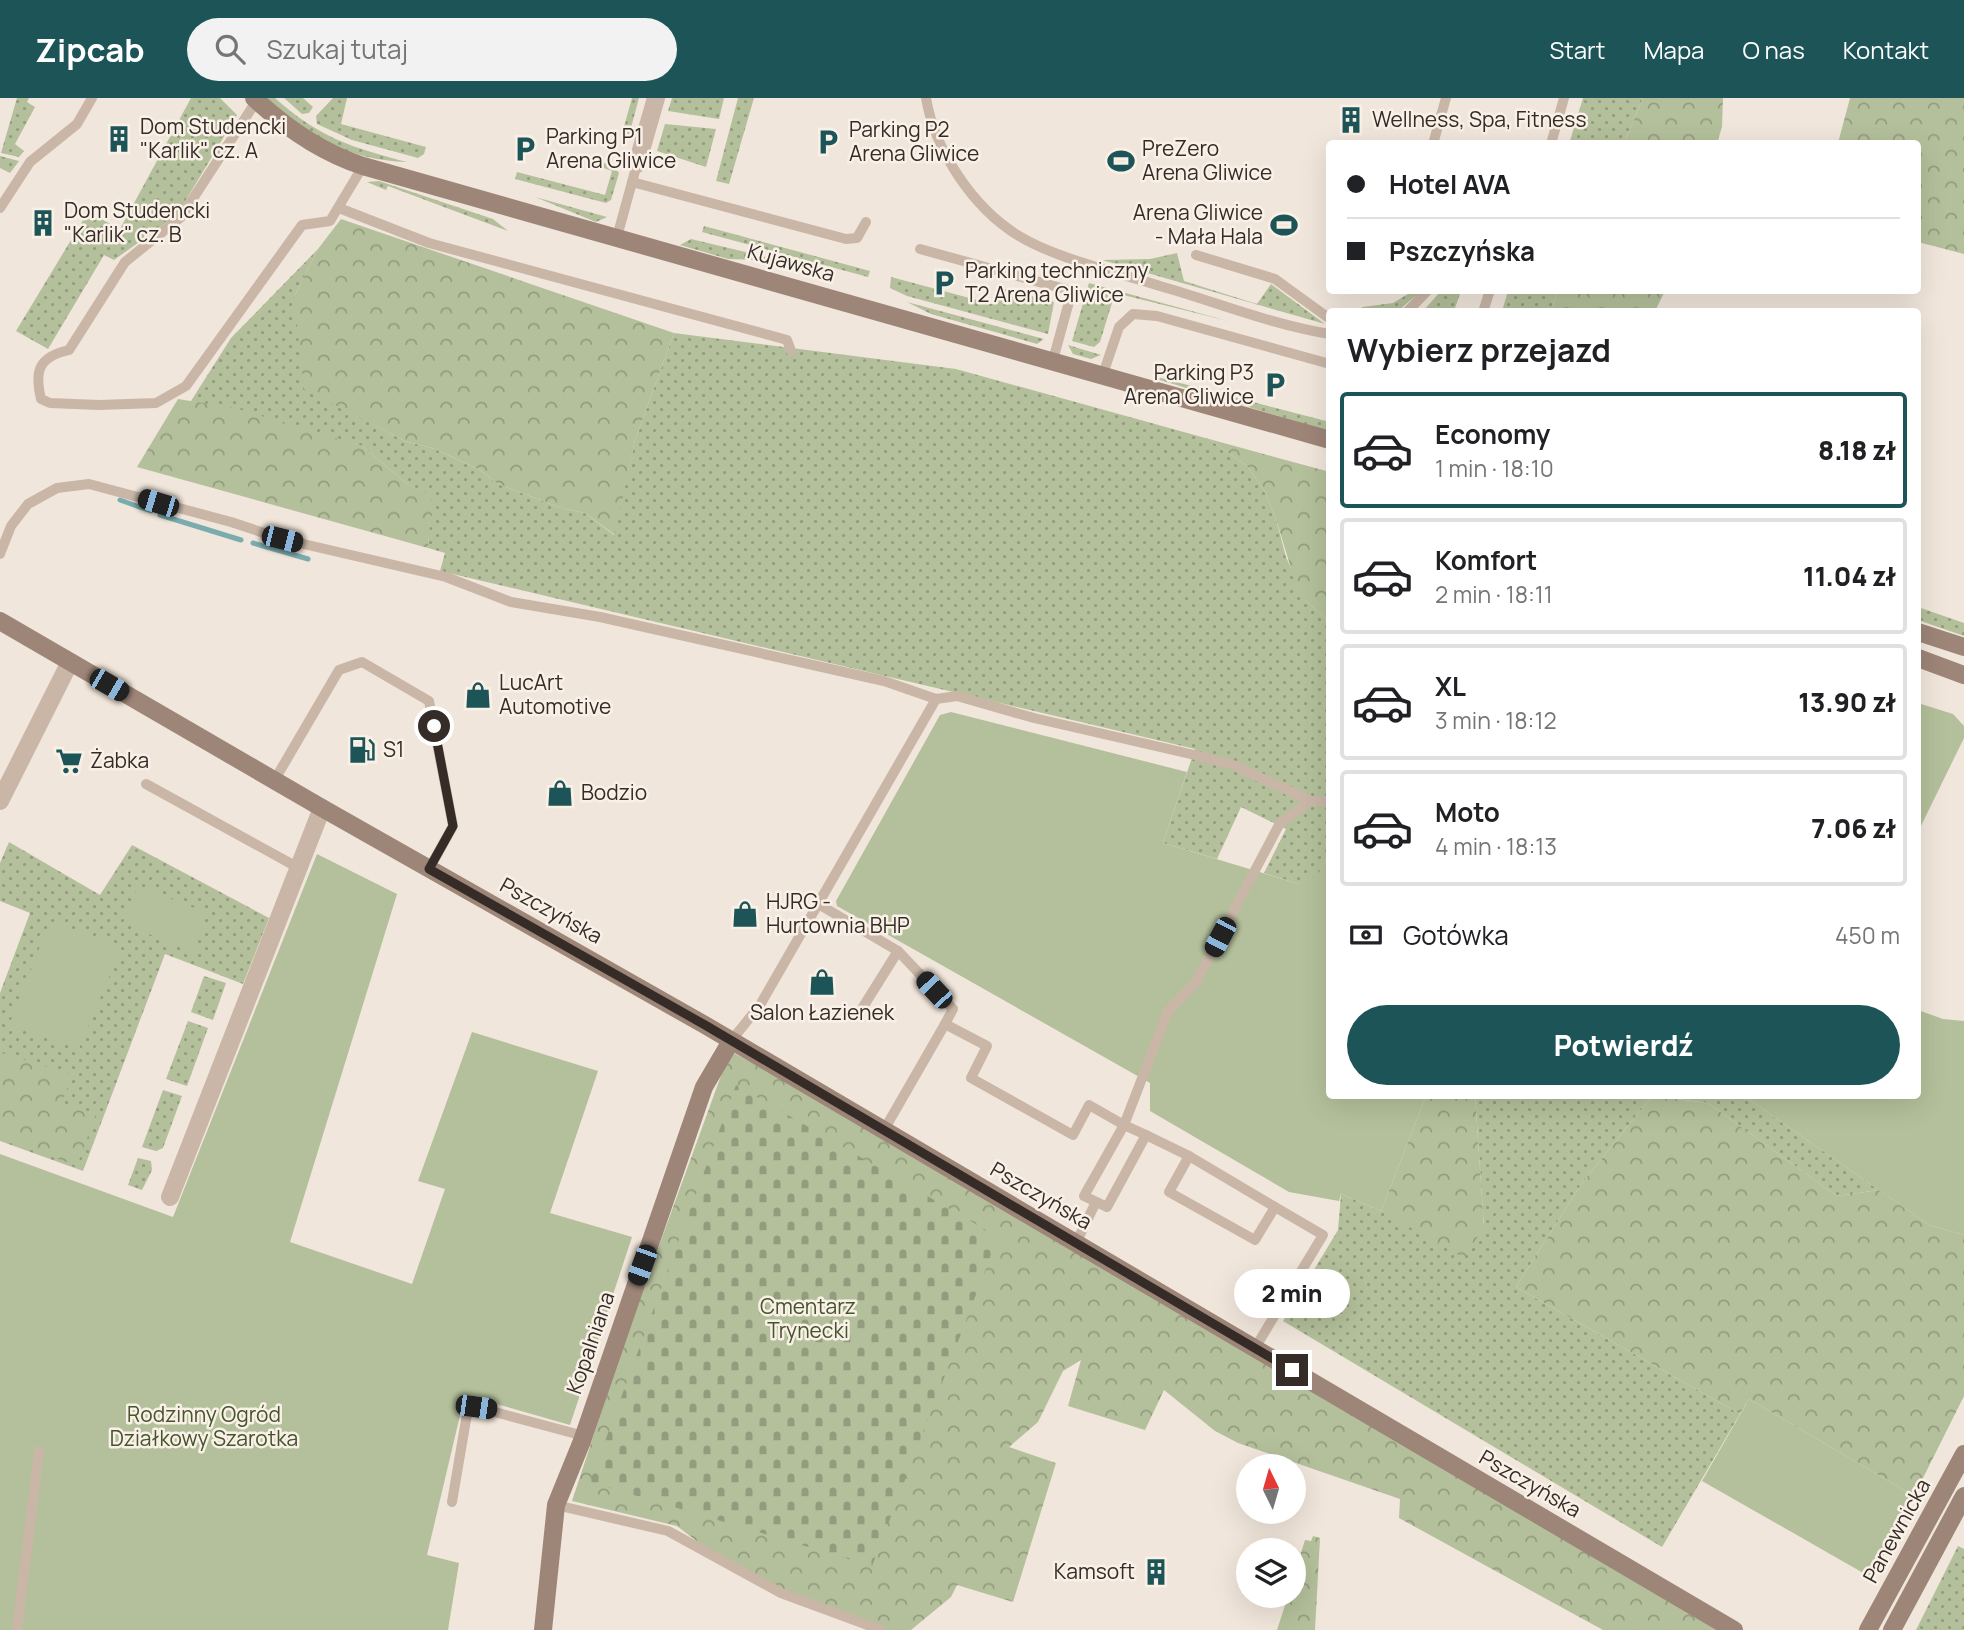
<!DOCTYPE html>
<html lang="pl">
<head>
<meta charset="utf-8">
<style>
	:root { --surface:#fff; --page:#f2f2f2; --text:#202124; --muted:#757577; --line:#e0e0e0; --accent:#1d5457 }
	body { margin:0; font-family:Manrope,sans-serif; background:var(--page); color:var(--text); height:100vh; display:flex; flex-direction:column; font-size:26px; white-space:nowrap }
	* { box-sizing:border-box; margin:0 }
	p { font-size:23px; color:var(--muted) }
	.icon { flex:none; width:38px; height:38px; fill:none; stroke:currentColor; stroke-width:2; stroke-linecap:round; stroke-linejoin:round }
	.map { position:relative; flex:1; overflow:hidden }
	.sheet { position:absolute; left:1326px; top:210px; width:595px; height:791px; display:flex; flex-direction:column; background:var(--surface); border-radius:7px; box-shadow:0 7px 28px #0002 }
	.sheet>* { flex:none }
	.guide { position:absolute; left:1326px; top:42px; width:595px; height:154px; border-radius:7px; box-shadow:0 7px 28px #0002; display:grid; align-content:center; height:154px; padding:0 21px; background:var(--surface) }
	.needle { width:46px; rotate:355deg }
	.controls { position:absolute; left:1236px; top:1356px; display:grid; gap:14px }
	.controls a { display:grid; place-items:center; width:70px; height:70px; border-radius:50%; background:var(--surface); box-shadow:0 7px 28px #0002; font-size:35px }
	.end { position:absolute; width:32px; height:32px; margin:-16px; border:9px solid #362c27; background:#fff; box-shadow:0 0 0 4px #fff }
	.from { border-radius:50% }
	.bubble { position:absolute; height:49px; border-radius:24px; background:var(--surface); box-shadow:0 7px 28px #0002; font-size:23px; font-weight:800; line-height:49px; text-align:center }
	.car { position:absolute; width:21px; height:42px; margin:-21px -10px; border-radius:9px; box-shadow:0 0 5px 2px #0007; background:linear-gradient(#222 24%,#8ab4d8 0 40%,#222 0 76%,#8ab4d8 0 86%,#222 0) }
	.guide b { display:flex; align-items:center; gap:24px; height:66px; font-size:26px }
	.guide b+b { border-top:2px solid var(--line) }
	.guide i { width:18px; height:18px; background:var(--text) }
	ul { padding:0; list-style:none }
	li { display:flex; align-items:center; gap:21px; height:116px; margin:0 14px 10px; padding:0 7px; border:4px solid var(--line); border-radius:7px }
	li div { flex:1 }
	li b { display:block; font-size:26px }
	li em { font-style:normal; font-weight:800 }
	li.current { border-color:var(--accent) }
	li>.icon { width:63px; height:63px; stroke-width:1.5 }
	h2 { padding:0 21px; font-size:32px; line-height:84px }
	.pay { display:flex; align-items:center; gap:18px; height:77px; padding:0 21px; font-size:26px }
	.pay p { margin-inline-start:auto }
	.action { display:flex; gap:14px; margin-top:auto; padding:14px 21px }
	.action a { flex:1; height:80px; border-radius:42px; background:var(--accent); color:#fff; font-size:28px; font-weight:800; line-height:80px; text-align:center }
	header { display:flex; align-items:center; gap:42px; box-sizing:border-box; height:98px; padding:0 35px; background:var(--accent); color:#fff }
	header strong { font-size:33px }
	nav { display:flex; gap:38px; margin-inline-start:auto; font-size:24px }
	.search { width:490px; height:63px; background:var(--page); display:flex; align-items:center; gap:18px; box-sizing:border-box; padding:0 24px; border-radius:38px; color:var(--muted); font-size:26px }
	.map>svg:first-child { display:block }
</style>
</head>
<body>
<header>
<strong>Zipcab</strong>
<div class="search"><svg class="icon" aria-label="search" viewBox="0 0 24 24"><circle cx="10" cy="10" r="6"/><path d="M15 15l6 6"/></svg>Szukaj tutaj</div>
<nav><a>Start</a><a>Mapa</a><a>O nas</a><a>Kontakt</a></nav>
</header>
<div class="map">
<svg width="1964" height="1532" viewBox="0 0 1964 1532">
	<defs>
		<pattern id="grass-dots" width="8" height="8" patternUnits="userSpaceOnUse" patternTransform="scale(1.75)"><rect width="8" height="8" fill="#b4c09b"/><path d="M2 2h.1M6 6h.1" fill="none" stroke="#939c7e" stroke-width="1.8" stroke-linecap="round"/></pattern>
		<pattern id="forest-crowns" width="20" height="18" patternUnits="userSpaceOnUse" patternTransform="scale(1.75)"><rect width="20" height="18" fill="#b4c09b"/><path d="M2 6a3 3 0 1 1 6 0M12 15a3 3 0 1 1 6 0" fill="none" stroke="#939c7e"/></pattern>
		<pattern id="cemetery-stones" width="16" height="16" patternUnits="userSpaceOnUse" patternTransform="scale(1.75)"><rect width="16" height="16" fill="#b4c09b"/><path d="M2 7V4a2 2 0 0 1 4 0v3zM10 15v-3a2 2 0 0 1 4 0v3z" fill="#939c7e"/></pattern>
	</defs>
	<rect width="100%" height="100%" fill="#f1e6db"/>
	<g fill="url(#grass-dots)">
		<polygon points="17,0 29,0 27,4 35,9 15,46 24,53 19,59 1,55"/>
		<polygon points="191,0 220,0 237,17 177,117 114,162 104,157 48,251 16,233 88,114 120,131"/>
		<path d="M267,0H275C318,39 353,50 407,64C348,62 311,40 267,0Z"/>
		<polygon points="284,0 303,0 313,9 309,15 302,16"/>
		<polygon points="333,0 347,0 341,26 426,49 424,56 418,60 352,42 317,26 316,18"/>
		<polygon points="632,0 639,0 628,41 621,39"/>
		<polygon points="672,0 724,0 719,21 668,13"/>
		<polygon points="738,0 754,0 729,86 716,83"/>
		<polygon points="1583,0 1643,0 1624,45 1569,46"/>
		<polygon points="665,26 716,31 706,69 657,53"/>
		<polygon points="0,58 19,63 10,75 0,70"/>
		<polygon points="602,64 613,68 619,75 611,102 606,105 515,81 517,74 605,97 612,73 601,69"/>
		<polygon points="379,83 493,121 508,133 388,88 386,92 367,84"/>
		<polygon points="535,99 607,119 596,124"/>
		<polygon points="704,128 870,173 868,179 702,134"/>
		<polygon points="691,141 783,163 728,161 680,147"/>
		<polygon points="318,151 294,199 357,318 405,343 435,351 480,372 498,386 561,410 585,415 614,437 635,342 674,235 956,271 1209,341 1247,368 1264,392 1276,421 1286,459 1306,503 1330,524 1330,753 1316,781 1299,786 1264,775 1286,731 1241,709 1217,761 1163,745 1195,651 440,473 445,455 428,450 431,399 405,384 362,348 191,303 231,240"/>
		<polygon points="1177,155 1184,183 1257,206 1271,186 1325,226 1102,162 1150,161"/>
		<polygon points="891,179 992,206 996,193 1001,190 1054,204 1048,236 907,198 890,190"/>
		<polygon points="1089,185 1228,223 1115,195 1100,244 1094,249 1072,243"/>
		<polygon points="1413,193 1421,193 1398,213 1362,214 1362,209 1393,205"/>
		<polygon points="1441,193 1461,193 1454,213 1423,213"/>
		<polygon points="1508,193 1508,192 1558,193 1551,213 1502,213"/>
		<polygon points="907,204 1044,241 1037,246 931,216"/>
		<polygon points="1068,247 1101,257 1091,261 1073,256"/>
		<polygon points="1161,280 1330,324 1330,334 1157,281"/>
		<polygon points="1918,509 1964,525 1964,538 1918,522"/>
		<polygon points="9,744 100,797 132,747 269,820 243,886 165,856 83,1073 0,1043 0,895 30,815 0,803 0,765"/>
		<polygon points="204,878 226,885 213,922 191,914"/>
		<polygon points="188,923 208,930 187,988 166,981"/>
		<polygon points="163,992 182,998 163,1050 156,1053 142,1049"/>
		<polygon points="1475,998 1652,998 1582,1085 1516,1189 1740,1316 1662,1449 1283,1223 1338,1132 1341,1096 1381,1113 1484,1129"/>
		<polygon points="1655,998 1744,998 1879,1092 1837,1098 1708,1005"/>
		<polygon points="138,1060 151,1063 152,1072 142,1092 128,1087"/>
		<polygon points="1958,1448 1964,1451 1964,1532 1916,1532"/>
	</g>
	<g fill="url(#forest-crowns)">
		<polygon points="1643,0 1723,0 1722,29 1717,45 1624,45"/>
		<polygon points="1850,0 1964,0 1964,156 1918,144 1918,46 1838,45"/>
		<polygon points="341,121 674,235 635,342 615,437 585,415 561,410 498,386 480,372 435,351 405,343 304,291 294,199 318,151"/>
		<polygon points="1558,193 1558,192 1665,193 1655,213 1551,213"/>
		<polygon points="178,301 235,310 362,348 405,384 432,399 428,450 137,369"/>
		<polygon points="1209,341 1330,374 1330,524 1306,503 1296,487 1276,421 1264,392 1247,368"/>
		<polygon points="730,953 997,1098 1734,1532 1603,1532 1399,1420 1400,1401 1238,1345 1215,1333 1164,1292 1145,1332 1068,1308 1081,1262 1063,1273 1038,1324 1009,1349 1056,1365 1013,1504 957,1487 951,1499 911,1532 881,1532 733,1471 677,1428 572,1403 629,1230"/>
		<polygon points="0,954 72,977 62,1005 96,1016 77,1068 0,1040"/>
		<polygon points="1426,998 1475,998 1484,1129 1464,1160 1381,1113"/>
		<polygon points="1652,998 1708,1005 1837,1098 1879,1092 1929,1127 1964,1137 1964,1298 1914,1398 1749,1301 1740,1316 1516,1189 1582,1085"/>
		<polygon points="1313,1438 1320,1440 1315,1532 1277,1532 1288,1498 1293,1498 1293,1480 1305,1442 1311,1443"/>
	</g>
	<polygon fill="url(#cemetery-stones)" points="736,987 998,1139 872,1468 590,1384"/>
	<g fill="#b4c09b">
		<polygon points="1918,605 1953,616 1964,628 1964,640 1918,734"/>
		<polygon points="951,614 1187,674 1163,745 1299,786 1305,777 1316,780 1330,753 1330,998 1426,998 1381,1113 1341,1096 1339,1103 1289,1094 1150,1013 1150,985 837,808 836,803 940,617"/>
		<polygon points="317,756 397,796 290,1144 412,1186 445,1091 418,1083 472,934 598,973 550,1115 632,1139 570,1327 479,1301 462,1309 427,1457 459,1465 448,1532 0,1532 0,1056 173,1119"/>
		<polygon points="138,788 207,815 193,855 123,825"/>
		<polygon points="50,823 122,848 79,951 9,927"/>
		<polygon points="1918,912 1943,921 1964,923 1964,1137 1929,1127 1744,998 1918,998"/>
		<polygon points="1749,1301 1914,1398 1872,1480 1702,1383"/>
	</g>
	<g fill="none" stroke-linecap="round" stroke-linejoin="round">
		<g stroke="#7aacae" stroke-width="5">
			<polyline points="120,402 151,413"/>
			<polyline points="160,417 241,442"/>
			<polyline points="253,445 308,461"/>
		</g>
		<g stroke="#c9b6a7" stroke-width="10">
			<path d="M926,0C935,53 973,110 1019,138C1055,160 1119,175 1160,188C1216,204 1273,227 1330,236"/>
			<path d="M257,2L181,119L125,164L69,252C39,259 34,272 41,301L50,305L99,307L156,305L186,288L302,127L330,123L363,68"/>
			<polyline points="1433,46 1446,0"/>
			<polyline points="1551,46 1564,0"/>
			<polyline points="632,84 846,141 857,140 866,124"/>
			<polyline points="0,110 30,64 77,26 92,0"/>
			<polyline points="339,110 429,145 780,240 787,242 791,253"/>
			<polyline points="617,139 637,66"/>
			<polyline points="920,151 1072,193 1053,262"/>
			<polyline points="1196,157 1275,181 1330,221"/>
			<polyline points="1407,214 1428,192"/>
			<polyline points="1483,214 1490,192"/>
			<polyline points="1103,276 1119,229 1133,216 1157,218 1330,266"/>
			<polyline points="0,456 11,428 28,406 57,390 89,386 231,424 282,441 446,479 511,504 600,519 884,583 936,601"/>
			<polyline points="274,683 339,572 362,564 429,603 453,728 429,771"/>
			<polyline points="146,686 297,769"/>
			<polyline points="820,807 898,853 953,911 945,926"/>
			<polyline points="863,909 898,853"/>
			<polyline points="731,943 760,907 936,601 957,598 1034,620 1199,658 1233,667 1311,703 1330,703"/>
			<polygon points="1124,1027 1146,1037 1107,1109 1084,1098"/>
			<polyline points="884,1032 945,926 987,948 971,980 1073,1037 1089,1007 1124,1027 1168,913 1196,884 1280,725 1311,703"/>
			<polyline points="1146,1037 1189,1058 1169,1094 1255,1142 1275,1109 1323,1137 1255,1250"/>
			<polyline points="1189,1058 1275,1109"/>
			<polyline points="1076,1145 1096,1104"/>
			<polyline points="452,1404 467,1316 476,1309 584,1338"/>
			<polyline points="556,1407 668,1433 781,1495 881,1532"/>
			<polyline points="17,1532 39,1353"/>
		</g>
		<g stroke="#c9b6a7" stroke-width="18">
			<polyline points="637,66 656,0"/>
			<polyline points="0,703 70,564"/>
			<polyline points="170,1099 322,710"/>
		</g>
		<g stroke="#9d8578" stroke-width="18">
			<path d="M254,0C286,30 320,54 363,68L1330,342"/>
			<polyline points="0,523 322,710 705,927 1734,1532"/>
			<polyline points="1918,534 1964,549"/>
			<polyline points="1918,560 1964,577"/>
			<polyline points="543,1532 556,1407 582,1343 704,989 731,943"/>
			<polyline points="1868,1532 1964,1356"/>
			<polyline points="1892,1532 1964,1398"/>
		</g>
	</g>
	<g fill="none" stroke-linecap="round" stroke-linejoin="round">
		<polyline stroke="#362c27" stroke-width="9" points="434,628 453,728 429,771 705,927 1292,1272"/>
	</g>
	<defs>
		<symbol id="building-bare" viewBox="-9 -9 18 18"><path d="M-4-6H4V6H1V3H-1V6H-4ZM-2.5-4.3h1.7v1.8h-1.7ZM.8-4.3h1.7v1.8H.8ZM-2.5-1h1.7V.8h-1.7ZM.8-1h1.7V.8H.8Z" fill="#1d5457" stroke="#f9f1e7" stroke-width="2.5" paint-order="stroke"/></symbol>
		<symbol id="parking-bare" viewBox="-9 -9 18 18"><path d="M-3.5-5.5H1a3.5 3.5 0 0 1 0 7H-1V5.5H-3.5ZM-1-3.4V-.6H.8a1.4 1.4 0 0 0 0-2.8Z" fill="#1d5457" stroke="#f9f1e7" stroke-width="2.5" paint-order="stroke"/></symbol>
		<symbol id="stadium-bare" viewBox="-9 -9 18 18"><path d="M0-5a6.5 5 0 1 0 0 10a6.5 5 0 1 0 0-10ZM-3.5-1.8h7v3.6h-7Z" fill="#1d5457" stroke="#f9f1e7" stroke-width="2.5" paint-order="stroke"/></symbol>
		<symbol id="shop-bare" viewBox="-9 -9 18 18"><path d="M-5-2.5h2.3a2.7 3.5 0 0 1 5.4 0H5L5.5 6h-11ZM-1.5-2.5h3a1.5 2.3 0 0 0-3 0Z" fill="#1d5457" stroke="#f9f1e7" stroke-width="2.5" paint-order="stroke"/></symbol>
		<symbol id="fuel-bare" viewBox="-9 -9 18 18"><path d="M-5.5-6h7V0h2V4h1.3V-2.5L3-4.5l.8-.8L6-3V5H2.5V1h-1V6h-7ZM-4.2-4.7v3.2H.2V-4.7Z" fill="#1d5457" stroke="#f9f1e7" stroke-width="2.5" paint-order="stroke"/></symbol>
		<symbol id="supermarket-bare" viewBox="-9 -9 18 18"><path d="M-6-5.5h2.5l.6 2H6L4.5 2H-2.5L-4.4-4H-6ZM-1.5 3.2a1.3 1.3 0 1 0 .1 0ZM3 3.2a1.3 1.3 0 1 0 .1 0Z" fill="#1d5457" stroke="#f9f1e7" stroke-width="2.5" paint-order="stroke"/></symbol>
	</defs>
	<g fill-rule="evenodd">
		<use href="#building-bare" x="1332" y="3" width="38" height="38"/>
		<use href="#building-bare" x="100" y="22" width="38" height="38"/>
		<use href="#parking-bare" x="809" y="25" width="38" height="38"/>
		<use href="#parking-bare" x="506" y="32" width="38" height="38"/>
		<use href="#stadium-bare" x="1102" y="44" width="38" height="38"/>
		<use href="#building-bare" x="24" y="106" width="38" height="38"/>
		<use href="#stadium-bare" x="1265" y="108" width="38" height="38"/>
		<use href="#parking-bare" x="925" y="166" width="38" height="38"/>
		<use href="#parking-bare" x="1256" y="268" width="38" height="38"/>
		<use href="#shop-bare" x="459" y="578" width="38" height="38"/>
		<use href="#fuel-bare" x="343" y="633" width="38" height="38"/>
		<use href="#supermarket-bare" x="50" y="644" width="38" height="38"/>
		<use href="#shop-bare" x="541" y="676" width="38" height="38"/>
		<use href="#shop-bare" x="726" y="797" width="38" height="38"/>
		<use href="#shop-bare" x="803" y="865" width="38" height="38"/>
		<use href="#building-bare" x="1137" y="1455" width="38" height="38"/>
	</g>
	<g text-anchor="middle" stroke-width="5" stroke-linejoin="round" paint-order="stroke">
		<g font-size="21" fill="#362c27" stroke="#f9f1e7" text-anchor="start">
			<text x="1372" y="29">Wellness, Spa, Fitness</text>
			<text x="140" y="36">Dom Studencki<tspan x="140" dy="24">"Karlik" cz. A</tspan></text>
			<text x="849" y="39">Parking P2<tspan x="849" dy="24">Arena Gliwice</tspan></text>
			<text x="546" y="46">Parking P1<tspan x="546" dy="24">Arena Gliwice</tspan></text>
			<text x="1142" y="58">PreZero<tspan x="1142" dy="24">Arena Gliwice</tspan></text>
			<text x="64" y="120">Dom Studencki<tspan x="64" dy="24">"Karlik" cz. B</tspan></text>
			<text x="1263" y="122" text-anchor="end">Arena Gliwice<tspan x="1263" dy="24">- Mała Hala</tspan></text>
			<text x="965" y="180">Parking techniczny<tspan x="965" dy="24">T2 Arena Gliwice</tspan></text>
			<text x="1254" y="282" text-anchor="end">Parking P3<tspan x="1254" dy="24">Arena Gliwice</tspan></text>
			<text x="499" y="592">LucArt<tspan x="499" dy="24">Automotive</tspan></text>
			<text x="383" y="659">S1</text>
			<text x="90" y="670">Żabka</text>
			<text x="581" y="702">Bodzio</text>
			<text x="766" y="811">HJRG -<tspan x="766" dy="24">Hurtownia BHP</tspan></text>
			<text x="822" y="922" text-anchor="middle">Salon Łazienek</text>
			<text x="1135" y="1481" text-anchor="end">Kamsoft</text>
		</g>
		<g font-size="21" fill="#362c27" stroke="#f9f1e7">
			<text transform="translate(791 165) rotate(16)" y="7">Kujawska</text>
			<text transform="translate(551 813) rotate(29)" y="7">Pszczyńska</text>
			<text transform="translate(1041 1098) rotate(30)" y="7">Pszczyńska</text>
			<text transform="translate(591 1245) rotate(-71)" y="7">Kopalniana</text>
			<text transform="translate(1530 1386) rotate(30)" y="7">Pszczyńska</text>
			<text transform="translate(1897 1433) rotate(-61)" y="7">Panewnicka</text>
		</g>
		<g font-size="21" fill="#45542b" stroke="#f9f1e7">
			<text x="808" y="1216">Cmentarz<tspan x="808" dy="24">Trynecki</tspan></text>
			<text x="204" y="1324">Rodzinny Ogród<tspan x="204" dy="24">Działkowy Szarotka</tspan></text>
		</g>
	</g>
</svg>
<div class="controls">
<a><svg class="needle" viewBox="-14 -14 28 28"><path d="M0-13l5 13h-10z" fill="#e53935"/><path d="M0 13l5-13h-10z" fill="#757577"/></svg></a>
<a><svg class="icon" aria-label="layers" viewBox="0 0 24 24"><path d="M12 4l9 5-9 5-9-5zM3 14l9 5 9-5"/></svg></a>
</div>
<i class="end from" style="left:434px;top:628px"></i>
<i class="end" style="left:1292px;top:1272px"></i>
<div class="bubble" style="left:1234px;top:1171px;width:116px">2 min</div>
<i class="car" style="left:158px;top:405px;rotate:287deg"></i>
<i class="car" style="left:282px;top:441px;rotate:104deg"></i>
<i class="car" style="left:109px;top:587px;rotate:120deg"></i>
<i class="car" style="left:1220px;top:839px;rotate:208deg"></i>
<i class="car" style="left:934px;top:892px;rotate:317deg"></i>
<i class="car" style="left:642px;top:1167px;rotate:200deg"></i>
<i class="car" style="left:476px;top:1309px;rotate:98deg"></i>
<div class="guide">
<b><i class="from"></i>Hotel AVA</b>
<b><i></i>Pszczyńska</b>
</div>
<section class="sheet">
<h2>Wybierz przejazd</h2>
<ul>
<li class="current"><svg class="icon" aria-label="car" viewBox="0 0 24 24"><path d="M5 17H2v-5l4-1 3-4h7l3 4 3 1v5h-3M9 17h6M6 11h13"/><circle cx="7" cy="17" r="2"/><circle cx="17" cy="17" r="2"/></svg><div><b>Economy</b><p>1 min · 18:10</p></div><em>8.18 zł</em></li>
<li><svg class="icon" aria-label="car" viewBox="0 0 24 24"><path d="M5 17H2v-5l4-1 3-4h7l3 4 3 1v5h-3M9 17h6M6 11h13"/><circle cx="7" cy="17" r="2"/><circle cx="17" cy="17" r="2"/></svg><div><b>Komfort</b><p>2 min · 18:11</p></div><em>11.04 zł</em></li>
<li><svg class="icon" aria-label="car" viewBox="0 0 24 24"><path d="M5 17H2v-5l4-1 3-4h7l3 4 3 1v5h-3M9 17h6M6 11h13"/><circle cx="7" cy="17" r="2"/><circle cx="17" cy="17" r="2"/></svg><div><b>XL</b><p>3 min · 18:12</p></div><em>13.90 zł</em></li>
<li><svg class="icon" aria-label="car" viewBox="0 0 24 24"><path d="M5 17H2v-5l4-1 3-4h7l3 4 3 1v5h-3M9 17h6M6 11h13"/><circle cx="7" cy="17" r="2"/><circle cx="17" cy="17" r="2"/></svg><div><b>Moto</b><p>4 min · 18:13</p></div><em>7.06 zł</em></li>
</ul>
<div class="pay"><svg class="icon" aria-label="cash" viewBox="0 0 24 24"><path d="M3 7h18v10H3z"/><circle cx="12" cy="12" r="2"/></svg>Gotówka<p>450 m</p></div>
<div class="action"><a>Potwierdź</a></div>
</section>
</div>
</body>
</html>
